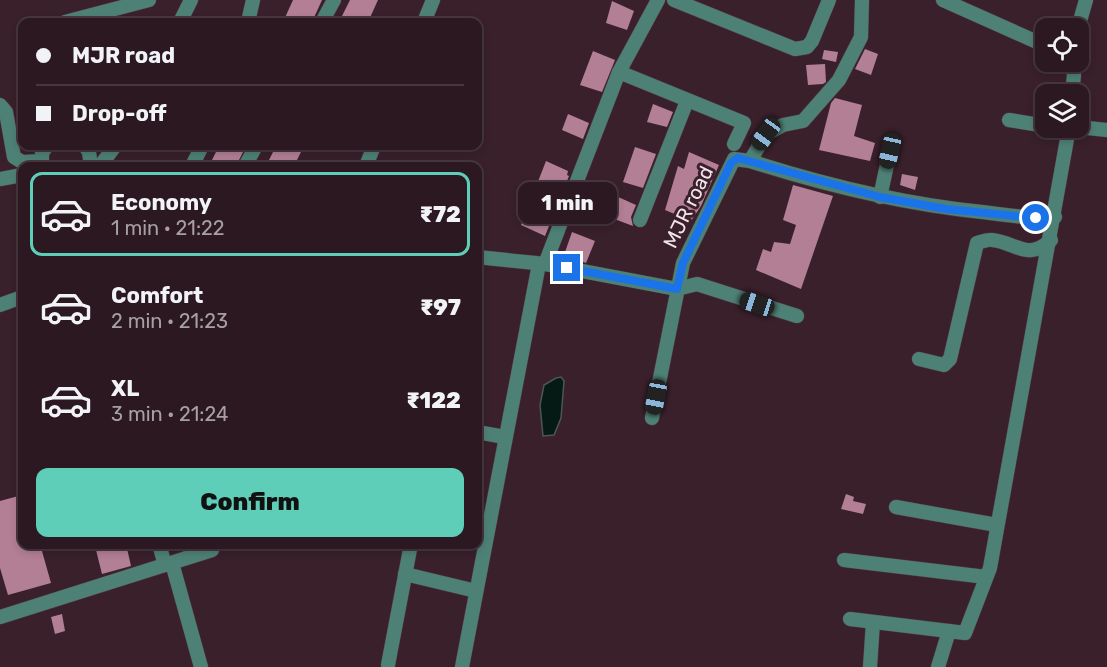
<!DOCTYPE html>
<html lang="en">
<head>
<meta charset="utf-8">
<style>
	:root { --surface:#2b1820; --page:#332129; --text:#f1f3f6; --muted:#a6a0a5; --line:#47373e; --accent:#5eceb8 }
	body { margin:0; font-family:Rubik,sans-serif; background:var(--page); color:var(--text); height:100vh; display:flex; flex-direction:column; font-size:22px; white-space:nowrap }
	* { box-sizing:border-box; margin:0 }
	p { font-size:20px; color:var(--muted) }
	.icon { flex:none; width:33px; height:33px; fill:none; stroke:currentColor; stroke-width:2; stroke-linecap:round; stroke-linejoin:round }
	.map { position:relative; flex:1; overflow:hidden }
	.details { position:absolute; left:18px; top:162px; width:464px; height:387px; display:flex; flex-direction:column; background:var(--surface); border-radius:12px; box-shadow:0 3px 9px #0003,0 0 0 2px var(--line) }
	.details>* { flex:none }
	.hud { position:absolute; left:18px; top:18px; width:464px; height:132px; border-radius:12px; box-shadow:0 3px 9px #0003,0 0 0 2px var(--line); display:grid; align-content:center; height:132px; padding:0 18px; background:var(--surface) }
	.tools { position:absolute; left:1035px; top:18px; display:grid; gap:12px }
	.tools a { display:grid; place-items:center; width:54px; height:54px; border-radius:12px; background:var(--surface); box-shadow:0 3px 9px #0003,0 0 0 2px var(--line); font-size:30px }
	.end { position:absolute; width:27px; height:27px; margin:-14px; border:8px solid #1a73e8; background:#fff; box-shadow:0 0 0 3px #fff }
	.from { border-radius:50% }
	.bubble { position:absolute; height:42px; border-radius:12px; background:var(--surface); box-shadow:0 3px 9px #0003,0 0 0 2px var(--line); font-size:20px; font-weight:800; line-height:42px; text-align:center }
	.car { position:absolute; width:18px; height:36px; margin:-18px -9px; border-radius:8px; box-shadow:0 0 4px 2px #0007; background:linear-gradient(#222 24%,#8ab4d8 0 40%,#222 0 76%,#8ab4d8 0 86%,#222 0) }
	.hud b { display:flex; align-items:center; gap:21px; height:57px; font-size:22px }
	.hud b+b { border-top:2px solid var(--line) }
	.hud i { width:15px; height:15px; background:var(--text) }
	ul { padding:10px 0 0; list-style:none }
	li { display:flex; align-items:center; gap:18px; height:84px; margin:0 12px 9px; padding:0 6px; border:3px solid transparent; border-radius:12px }
	li div { flex:1 }
	li b { display:block; font-size:22px }
	li em { font-style:normal; font-weight:800 }
	li.active { border-color:var(--accent) }
	li>.icon { width:54px; height:54px; stroke-width:1.5 }
	.action { display:flex; gap:12px; margin-top:auto; padding:12px 18px }
	.action a { flex:1; height:69px; border-radius:12px; background:var(--accent); color:#111; font-size:24px; font-weight:800; line-height:69px; text-align:center }
	.map>svg:first-child { display:block }
</style>
</head>
<body>
<div class="map">
<svg width="1107" height="667" viewBox="0 0 1107 667">
	<rect width="100%" height="100%" fill="#39202b"/>
	<polygon fill="#051915" stroke="#4d5655" stroke-width="1.5" points="556,378 561,377 564,381 561,418 554,435 543,436 540,405 544,385"/>
	<g fill="#b27f95">
		<polygon points="293,0 322,0 312,22 283,22"/>
		<polygon points="350,0 378,0 368,22 339,22"/>
		<polygon points="612,1 634,11 627,30 606,23"/>
		<polygon points="865,49 878,54 871,75 855,69"/>
		<polygon points="824,50 838,52 836,62 822,59"/>
		<polygon points="593,51 615,60 602,92 580,85"/>
		<polygon points="825,64 826,82 823,84 808,85 806,65"/>
		<polygon points="835,98 862,105 854,136 875,143 870,161 819,150 831,103"/>
		<polygon points="653,104 673,112 667,127 647,122"/>
		<polygon points="568,114 589,123 583,139 562,130"/>
		<polygon points="219,146 246,146 236,166 209,166"/>
		<polygon points="276,146 304,146 294,166 266,166"/>
		<polygon points="635,147 656,154 643,188 623,182"/>
		<polygon points="689,152 719,165 701,206 691,221 665,210 678,166 684,169"/>
		<polygon points="546,161 568,171 567,175 569,176 545,236 521,225"/>
		<polygon points="902,174 918,177 915,190 900,185"/>
		<polygon points="793,185 833,196 801,289 756,270 763,249 771,252 774,242 790,244 796,225 783,220"/>
		<polygon points="616,196 636,205 631,217 633,226 609,217"/>
		<polygon points="572,232 595,241 586,263 564,255"/>
		<polygon points="846,494 854,497 853,501 866,504 863,514 841,509"/>
		<polygon points="22,495 22,544 40,544 51,583 8,595 0,568 0,501"/>
		<polygon points="117,544 126,544 131,566 102,574 96,550"/>
		<polygon points="62,614 65,631 55,634 51,617"/>
	</g>
	<g fill="none" stroke-linecap="round" stroke-linejoin="round">
		<defs>
			<g id="minor">
				<polyline points="674,0 795,49 807,47 812,41 829,0"/>
				<polyline points="943,0 1046,46"/>
				<polyline points="65,22 149,0"/>
				<polyline points="180,22 191,0"/>
				<polyline points="248,22 253,0"/>
				<polyline points="322,22 334,0"/>
				<polyline points="424,22 433,0"/>
				<polyline points="1078,28 1086,0"/>
				<polyline points="1071,62 1074,75 1072,94"/>
				<polyline points="619,72 744,123 734,144"/>
				<polyline points="0,105 6,112 14,157 22,162 41,161"/>
				<polyline points="1009,120 1046,126"/>
				<polyline points="1078,127 1107,130"/>
				<polyline points="85,146 89,152 91,166"/>
				<polyline points="750,161 766,134 783,125 803,121 839,80 861,37 862,0"/>
				<polyline points="42,166 42,153 47,146"/>
				<polyline points="100,166 115,146"/>
				<polyline points="192,166 202,146"/>
				<polyline points="245,166 256,146"/>
				<polyline points="366,166 374,146"/>
				<polyline points="0,179 22,175"/>
				<polyline points="880,197 890,151"/>
				<polyline points="640,220 687,101"/>
				<polyline points="477,257 545,264 677,289 697,284 797,316"/>
				<polyline points="545,264 619,72 658,0"/>
				<polyline points="0,305 22,297"/>
				<path d="M919,359L944,365L950,359L977,243C981,242 988,239 992,240C1016,242 1027,262 1051,240"/>
				<path d="M652,418L683,263L734,159L750,161C825,185 903,204 982,212C1006,215 1030,219 1055,217"/>
				<polyline points="477,432 505,437"/>
				<polyline points="896,507 997,525"/>
				<polyline points="159,544 165,565"/>
				<polyline points="844,560 986,577"/>
				<polyline points="172,563 201,667"/>
				<polyline points="405,574 476,591"/>
				<polyline points="0,617 212,550"/>
				<polyline points="850,619 965,633 990,568 1069,128"/>
				<polyline points="388,665 411,544"/>
				<polyline points="462,667 539,264"/>
				<polyline points="870,667 873,622"/>
				<polyline points="938,667 949,631"/>
			</g>
		</defs>
		<use href="#minor" stroke="#533b46" stroke-width="15"/>
		<use href="#minor" stroke="#4e8176" stroke-width="14"/>
	</g>
	<g fill="none" stroke-linecap="round" stroke-linejoin="round">
		<polyline stroke="#1a73e8" stroke-width="8" points="567,268 677,289 683,263 731,163 738,158 880,197 946,209 1036,218"/>
	</g>
	<g text-anchor="middle" stroke-width="6" stroke-linejoin="round" paint-order="stroke">
		<g font-size="20" fill="#f4e3ea" stroke="#39202b">
			<text transform="translate(688 207) rotate(-64)" y="7">MJR road</text>
		</g>
	</g>
</svg>
<div class="tools">
<a><svg class="icon" aria-label="locate" viewBox="0 0 24 24"><circle cx="12" cy="12" r="6"/><path d="M12 2v4M12 18v4M2 12h4M18 12h4"/></svg></a>
<a><svg class="icon" aria-label="layers" viewBox="0 0 24 24"><path d="M12 4l9 5-9 5-9-5zM3 14l9 5 9-5"/></svg></a>
</div>
<i class="end from" style="left:1036px;top:218px"></i>
<i class="end" style="left:567px;top:268px"></i>
<div class="bubble" style="left:518px;top:182px;width:99px">1 min</div>
<i class="car" style="left:766px;top:134px;rotate:216deg"></i>
<i class="car" style="left:890px;top:151px;rotate:193deg"></i>
<i class="car" style="left:757px;top:304px;rotate:288deg"></i>
<i class="car" style="left:656px;top:397px;rotate:191deg"></i>
<div class="hud">
<b><i class="from"></i>MJR road</b>
<b><i></i>Drop-off</b>
</div>
<section class="details">
<ul>
<li class="active"><svg class="icon" aria-label="car" viewBox="0 0 24 24"><path d="M5 17H2v-5l4-1 3-4h7l3 4 3 1v5h-3M9 17h6M6 11h13"/><circle cx="7" cy="17" r="2"/><circle cx="17" cy="17" r="2"/></svg><div><b>Economy</b><p>1 min · 21:22</p></div><em>₹72</em></li>
<li><svg class="icon" aria-label="car" viewBox="0 0 24 24"><path d="M5 17H2v-5l4-1 3-4h7l3 4 3 1v5h-3M9 17h6M6 11h13"/><circle cx="7" cy="17" r="2"/><circle cx="17" cy="17" r="2"/></svg><div><b>Comfort</b><p>2 min · 21:23</p></div><em>₹97</em></li>
<li><svg class="icon" aria-label="car" viewBox="0 0 24 24"><path d="M5 17H2v-5l4-1 3-4h7l3 4 3 1v5h-3M9 17h6M6 11h13"/><circle cx="7" cy="17" r="2"/><circle cx="17" cy="17" r="2"/></svg><div><b>XL</b><p>3 min · 21:24</p></div><em>₹122</em></li>
</ul>
<div class="action"><a>Confirm</a></div>
</section>
</div>
</body>
</html>
